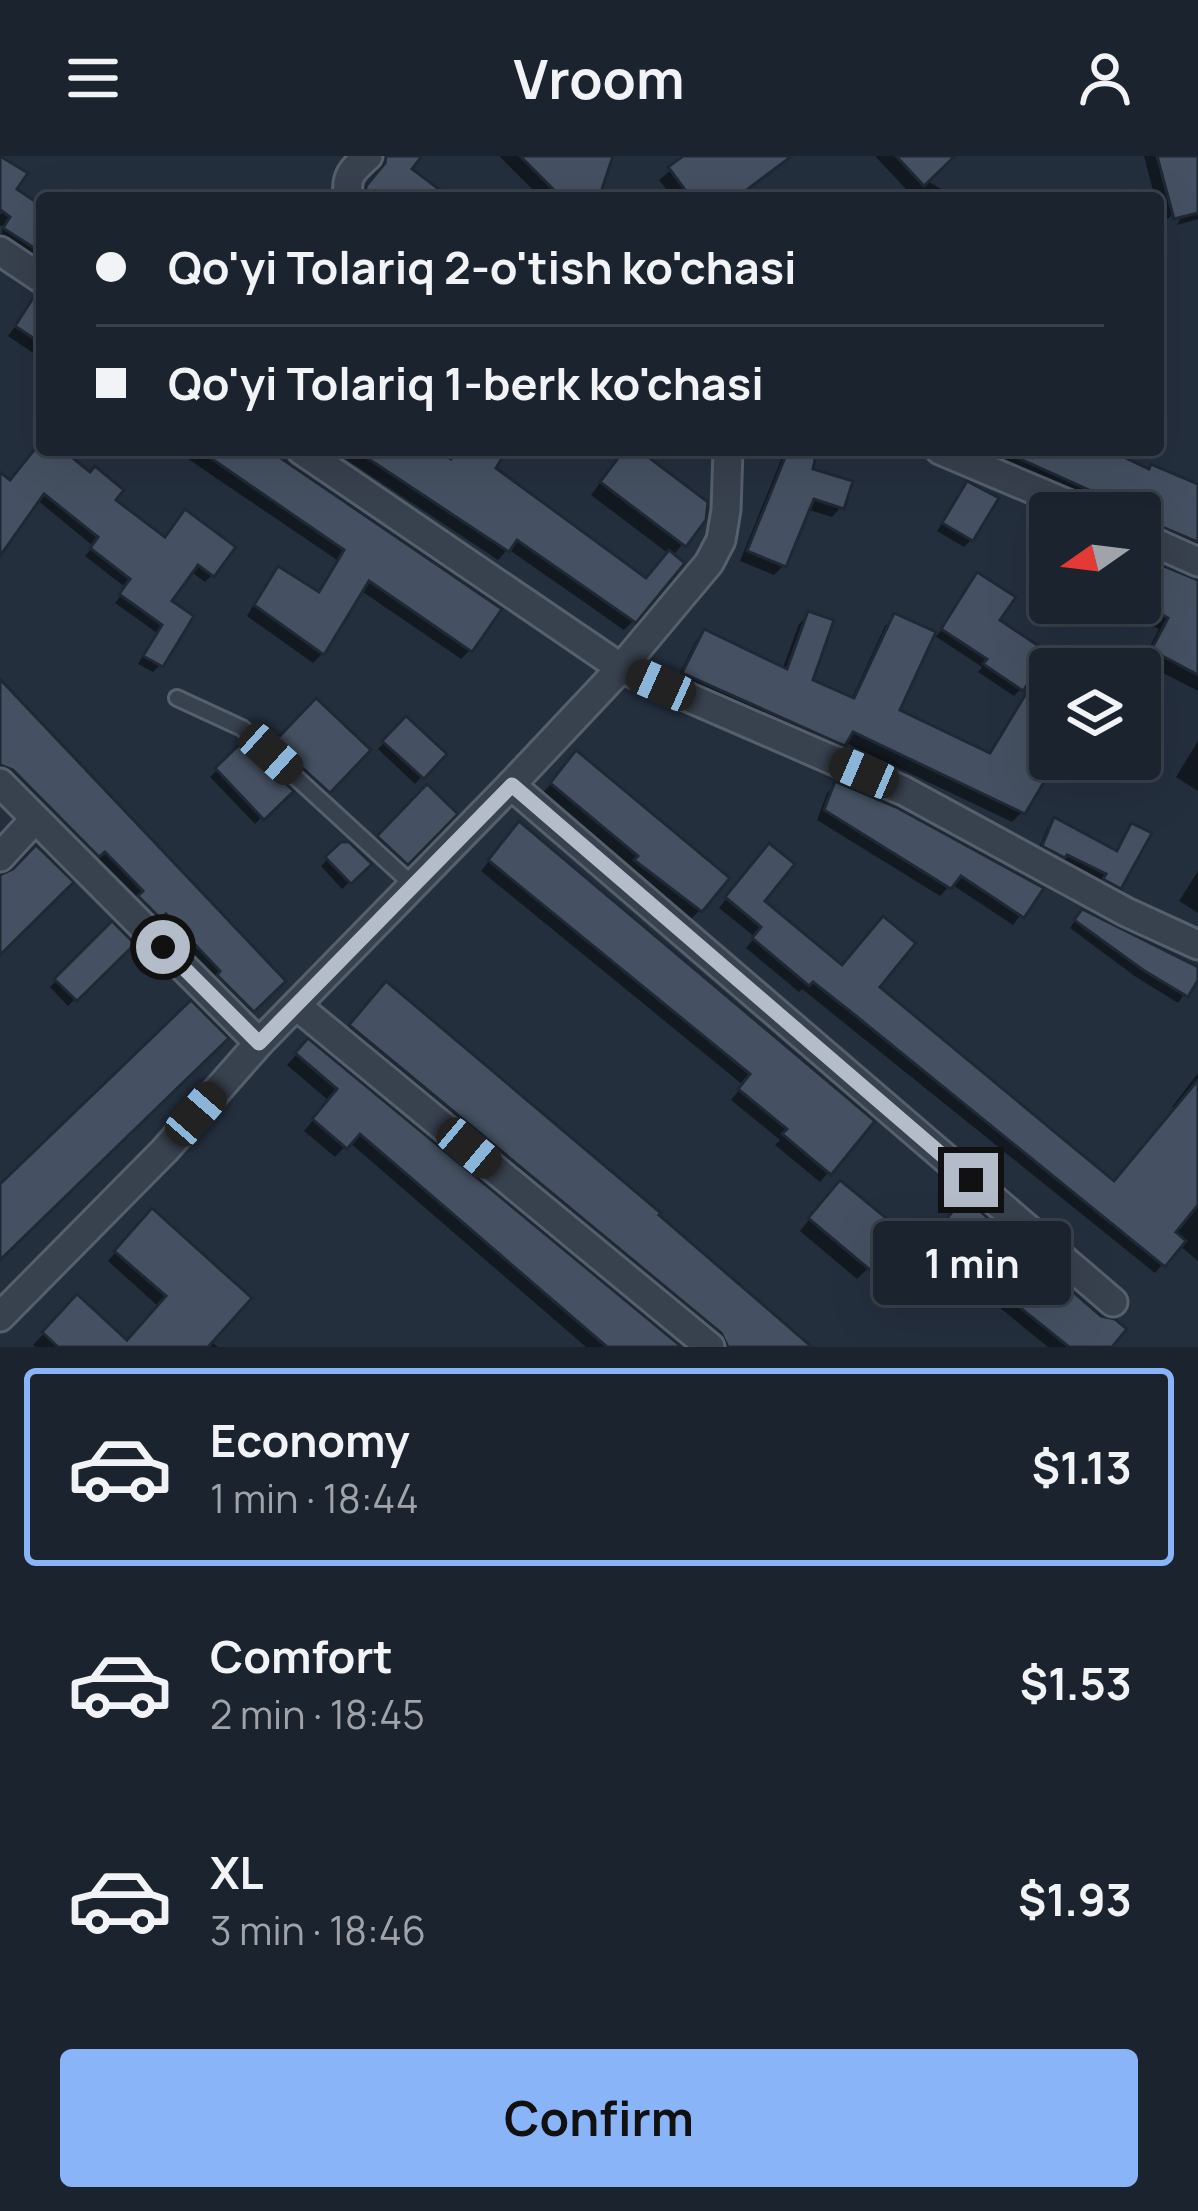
<!DOCTYPE html>
<html lang="en">
<head>
<meta charset="utf-8">
<style>
	:root { --surface:#1b232e; --page:#282f3a; --text:#f1f3f6; --muted:#a0a4aa; --line:#39404a; --accent:#8ab4f8 }
	body { margin:0; font-family:Manrope,sans-serif; background:var(--page); color:var(--text); height:100vh; display:flex; flex-direction:column; font-size:45px; white-space:nowrap }
	* { box-sizing:border-box; margin:0 }
	p { font-size:39px; color:var(--muted) }
	.icon { flex:none; width:66px; height:66px; fill:none; stroke:currentColor; stroke-width:2; stroke-linecap:round; stroke-linejoin:round }
	.map { position:relative; height:1191px; overflow:hidden }
	.side { display:flex; flex-direction:column; background:var(--surface); flex:1 }
	.side>* { flex:none }
	.top-card { position:absolute; left:36px; top:36px; width:1128px; height:264px; border-radius:12px; box-shadow:0 12px 48px #0002,0 0 0 3px var(--line); display:grid; align-content:center; height:264px; padding:0 60px; background:var(--surface) }
	.needle { width:78px; rotate:256deg }
	.tools { position:absolute; left:1029px; top:336px; display:grid; gap:24px }
	.tools a { display:grid; place-items:center; width:132px; height:132px; border-radius:12px; background:var(--surface); box-shadow:0 12px 48px #0002,0 0 0 3px var(--line); font-size:60px }
	.end { position:absolute; width:54px; height:54px; margin:-27px; border:15px solid #b4bcc9; background:#111; box-shadow:0 0 0 6px #111 }
	.from { border-radius:50% }
	.bubble { position:absolute; height:84px; border-radius:12px; background:var(--surface); box-shadow:0 12px 48px #0002,0 0 0 3px var(--line); font-size:39px; font-weight:700; line-height:84px; text-align:center }
	.car { position:absolute; width:36px; height:72px; margin:-36px -18px; border-radius:15px; box-shadow:0 0 9px 3px #0007; background:linear-gradient(#222 24%,#8ab4d8 0 40%,#222 0 76%,#8ab4d8 0 86%,#222 0) }
	.top-card b { display:flex; align-items:center; gap:42px; height:114px; font-size:45px }
	.top-card b+b { border-top:3px solid var(--line) }
	.top-card i { width:30px; height:30px; background:var(--text) }
	ul { padding:21px 0 0; list-style:none }
	li { display:flex; align-items:center; gap:36px; height:198px; margin:0 24px 18px; padding:0 36px; border:6px solid transparent; border-radius:12px }
	li div { flex:1 }
	li b { display:block; font-size:45px }
	li em { font-style:normal; font-weight:700 }
	li.current { border-color:var(--accent) }
	li>.icon { width:108px; height:108px; stroke-width:1.5 }
	.button { display:flex; gap:24px; margin-top:auto; padding:24px 60px }
	.button a { flex:1; height:138px; border-radius:12px; background:var(--accent); color:#111; font-size:48px; font-weight:700; line-height:138px; text-align:center }
	header { display:flex; justify-content:space-between; align-items:center; height:156px; padding:0 60px; background:var(--surface); font-size:54px; font-weight:700 }
	.map>svg:first-child { display:block }
</style>
</head>
<body>
<header><svg class="icon" aria-label="menu" viewBox="0 0 24 24"><path d="M4 6h16M4 12h16M4 18h16"/></svg>Vroom<svg class="icon" aria-label="person" viewBox="0 0 24 24"><circle cx="12" cy="8" r="4"/><path d="M4 21q1-7 8-7t8 7"/></svg></header>
<div class="map">
<svg width="1198" height="1191" viewBox="0 0 1198 1191">
	<rect width="100%" height="100%" fill="#242f3e"/>
	<g fill="#0007">
		<polygon points="388,0 419,0 408,13 445,42 357,42 374,21 376,12"/>
		<polygon points="499,0 610,0 595,42 541,42"/>
		<polygon points="688,0 791,0 735,42 673,42 659,24"/>
		<polygon points="875,0 951,0 926,24 956,42 901,42 906,33"/>
		<polygon points="1144,0 1198,0 1198,63 1177,69 1193,40 1162,68 1158,42 1155,42"/>
		<polygon points="0,1 12,34 42,54 42,112 0,85 3,71 0,69"/>
		<polygon points="36,142 42,142 42,203 8,180"/>
		<polygon points="42,288 42,294 58,294 112,344 212,419 205,426 190,415 168,446 160,509 153,516 138,508 157,477 115,447 126,432 85,400 93,390 36,343 0,395 0,331 10,327"/>
		<polygon points="175,294 265,294 470,494 461,503 360,434 322,498 313,507 247,460 269,423 279,414 316,438 337,404"/>
		<polygon points="332,294 430,294 448,305 455,294 503,294 492,312 646,425 669,398 591,339 619,302 627,294 634,294 703,363 672,401 633,465 624,474 508,393 498,404"/>
		<polygon points="785,294 814,294 810,315 841,351 832,361 806,353 784,409 774,419 740,405"/>
		<polygon points="965,294 1102,294 1148,316 1198,331 1198,404 1140,377 1140,357 1103,357"/>
		<polygon points="961,336 971,384 964,391 937,375"/>
		<polygon points="1140,403 1198,426 1198,535 1142,506 1159,473 1110,447 1140,447"/>
		<polygon points="971,427 996,465 1021,533 1014,540 978,516 982,511 932,478 896,555 988,600 1018,549 1027,540 1050,553 1050,603 1054,603 1022,656 1012,666 844,586 833,598 675,527 695,486 705,476 782,514 799,468 809,458 810,525 851,544 885,470 895,460 937,480"/>
		<polygon points="0,528 282,824 242,864 0,622"/>
		<polygon points="316,546 366,594 317,646 266,599"/>
		<polygon points="406,564 442,599 415,628 378,593"/>
		<polygon points="1198,585 1198,635 1176,621"/>
		<polygon points="241,591 289,635 255,668 210,621"/>
		<polygon points="567,608 700,754 691,763 627,714 631,710 543,637"/>
		<polygon points="836,628 1040,733 1013,769 951,728 940,740 817,664 827,637"/>
		<polygon points="427,632 453,658 399,714 372,689"/>
		<polygon points="1054,665 1115,698 1124,678 1131,671 1119,731 1112,738 1098,731 1101,726 1058,704 1037,697 1047,672"/>
		<polygon points="510,678 871,966 820,1026 775,989 780,984 731,944 743,929 481,715"/>
		<polygon points="342,689 368,708 342,733 321,710"/>
		<polygon points="761,699 761,746 842,813 876,831 1114,1029 1176,953 1172,951 1198,917 1198,1105 1179,1089 1155,1117 802,833 799,836 746,792 755,781 719,752"/>
		<polygon points="1198,715 1198,757 1179,745"/>
		<polygon points="1076,763 1198,815 1198,819 1178,847 1136,821 1070,772"/>
		<polygon points="112,770 131,788 68,850 50,831"/>
		<polygon points="376,839 807,1191 714,1191 341,881"/>
		<polygon points="308,886 677,1191 586,1191 349,986 335,1001 304,975 329,945 287,909"/>
		<polygon points="829,1039 868,1112 857,1123 800,1075"/>
		<polygon points="955,1054 1100,1162 1108,1191 1048,1191 925,1091"/>
		<polygon points="143,1065 210,1185 218,1191 36,1191 33,1189 77,1142 126,1187 159,1151 108,1105"/>
	</g>
	<g fill="#455162" stroke="#1f2835" stroke-width="3">
		<polygon points="0,0 28,17 17,33 42,50 42,97 3,72 10,61 2,55 0,57"/>
		<polygon points="386,0 422,0 412,13 451,42 377,42 366,34 366,30 385,7"/>
		<polygon points="520,0 613,0 599,42 562,42"/>
		<polygon points="683,0 792,0 736,42 691,42 668,11"/>
		<polygon points="896,0 955,0 924,30"/>
		<polygon points="1157,0 1198,0 1198,57 1174,63"/>
		<polygon points="35,139 42,141 42,188 15,170"/>
		<polygon points="34,294 63,294 90,316 95,310 124,334 116,344 165,381 185,353 236,391 214,421 198,409 172,445 194,460 163,511 143,500 162,469 119,438 130,423 90,392 98,381 44,338 0,400 0,316 10,324"/>
		<polygon points="199,294 269,294 502,453 472,496 369,425 324,499 254,449 278,410 319,436 344,394"/>
		<polygon points="355,294 436,294 451,303 456,294 507,294 496,312 646,422 669,394 685,407 636,467 517,384 509,396"/>
		<polygon points="624,294 639,294 708,346 706,364 686,391 600,326"/>
		<polygon points="788,294 817,294 813,313 853,325 844,353 814,343 786,411 747,395"/>
		<polygon points="1000,294 1109,294 1149,313 1151,308 1198,328 1198,386 1140,362 1140,357"/>
		<polygon points="967,325 999,342 973,385 942,367"/>
		<polygon points="1140,400 1198,424 1198,519 1151,494 1168,462 1140,447"/>
		<polygon points="977,416 1016,441 1000,464 1049,497 1023,535 983,508 987,503 941,473"/>
		<polygon points="808,455 834,464 813,524 854,542 894,457 936,476 900,554 990,597 1027,536 1050,550 1050,616 1025,658 853,576 845,590 682,517 704,473 787,513"/>
		<polygon points="0,523 286,825 254,856 217,819 220,815 166,758 161,763 138,740 143,735 105,696 99,701 13,614 0,609"/>
		<polygon points="316,542 371,594 330,637 274,586"/>
		<polygon points="406,560 447,598 424,623 382,585"/>
		<polygon points="241,587 294,635 264,664 215,612"/>
		<polygon points="576,594 730,722 702,756 634,704 638,700 550,627"/>
		<polygon points="835,625 896,651 1044,732 1024,762 961,720 951,733 824,654"/>
		<polygon points="427,628 458,658 408,709 377,680"/>
		<polygon points="1054,661 1117,695 1131,667 1152,677 1121,733 1103,723 1106,718 1067,699 1065,702 1042,690"/>
		<polygon points="519,665 875,965 831,1019 782,978 787,973 738,933 750,918 488,704"/>
		<polygon points="341,686 349,686 372,708 351,728 325,701"/>
		<polygon points="769,687 795,708 765,745 842,809 883,760 916,787 880,831 1114,1025 1198,924 1198,1049 1176,1076 1186,1085 1165,1111 856,860 813,826 809,830 752,782 761,771 725,741"/>
		<polygon points="36,689 74,726 0,799 0,719 13,713"/>
		<polygon points="1082,753 1198,811 1198,824 1188,841 1143,814 1074,764"/>
		<polygon points="112,765 135,788 77,845 54,823"/>
		<polygon points="386,825 661,1057 659,1059 812,1191 728,1191 721,1177 349,869"/>
		<polygon points="191,844 229,882 0,1104 0,1028"/>
		<polygon points="308,882 682,1191 607,1191 360,978 347,993 312,963 337,933 295,897"/>
		<polygon points="840,1024 902,1075 870,1114 808,1062"/>
		<polygon points="964,1041 1101,1160 1115,1163 1127,1173 1112,1191 1069,1191 932,1081"/>
		<polygon points="152,1052 252,1142 208,1191 58,1191 42,1176 77,1138 127,1184 166,1140 114,1095"/>
	</g>
	<g fill="none" stroke-linecap="round" stroke-linejoin="round">
		<defs>
			<polyline id="service" points="177,542 242,572 414,730"/>
			<g id="minor">
				<path d="M349,42C344,21 353,13 368,0"/>
				<polyline points="0,95 42,123"/>
				<polyline points="301,294 621,512 904,635 1126,756 1198,789"/>
				<polyline points="940,294 1089,357"/>
				<polyline points="1140,380 1198,406"/>
				<polyline points="0,627 259,887"/>
				<polyline points="511,629 1113,1146"/>
				<polyline points="0,701 35,663"/>
				<polyline points="297,850 710,1191"/>
				<polyline points="0,1161 165,994 259,887 511,629 621,512 709,407 721,384 726,354 728,294"/>
			</g>
		</defs>
		<use href="#service" stroke="#565f6c" stroke-width="20"/>
		<use href="#minor" stroke="#565f6c" stroke-width="33"/>
		<use href="#service" stroke="#38414e" stroke-width="14"/>
		<use href="#minor" stroke="#38414e" stroke-width="27"/>
	</g>
	<g fill="none" stroke-linecap="round" stroke-linejoin="round">
		<polyline stroke="#b4bcc9" stroke-width="15" points="163,791 259,887 512,629 971,1024"/>
	</g>
</svg>
<div class="tools">
<a><svg class="needle" viewBox="-14 -14 28 28"><path d="M0-13l5 13h-10z" fill="#e53935"/><path d="M0 13l5-13h-10z" fill="#a0a4aa"/></svg></a>
<a><svg class="icon" aria-label="layers" viewBox="0 0 24 24"><path d="M12 4l9 5-9 5-9-5zM3 14l9 5 9-5"/></svg></a>
</div>
<i class="end from" style="left:163px;top:791px"></i>
<i class="end" style="left:971px;top:1024px"></i>
<div class="bubble" style="left:873px;top:1065px;width:198px">1 min</div>
<i class="car" style="left:661px;top:529px;rotate:294deg"></i>
<i class="car" style="left:271px;top:598px;rotate:132deg"></i>
<i class="car" style="left:864px;top:617px;rotate:293deg"></i>
<i class="car" style="left:196px;top:958px;rotate:41deg"></i>
<i class="car" style="left:469px;top:992px;rotate:130deg"></i>
<div class="top-card">
<b><i class="from"></i>Qo'yi Tolariq 2-o'tish ko'chasi</b>
<b><i></i>Qo'yi Tolariq 1-berk ko'chasi</b>
</div>
</div>
<section class="side">
<ul>
<li class="current"><svg class="icon" aria-label="car" viewBox="0 0 24 24"><path d="M5 17H2v-5l4-1 3-4h7l3 4 3 1v5h-3M9 17h6M6 11h13"/><circle cx="7" cy="17" r="2"/><circle cx="17" cy="17" r="2"/></svg><div><b>Economy</b><p>1 min · 18:44</p></div><em>$1.13</em></li>
<li><svg class="icon" aria-label="car" viewBox="0 0 24 24"><path d="M5 17H2v-5l4-1 3-4h7l3 4 3 1v5h-3M9 17h6M6 11h13"/><circle cx="7" cy="17" r="2"/><circle cx="17" cy="17" r="2"/></svg><div><b>Comfort</b><p>2 min · 18:45</p></div><em>$1.53</em></li>
<li><svg class="icon" aria-label="car" viewBox="0 0 24 24"><path d="M5 17H2v-5l4-1 3-4h7l3 4 3 1v5h-3M9 17h6M6 11h13"/><circle cx="7" cy="17" r="2"/><circle cx="17" cy="17" r="2"/></svg><div><b>XL</b><p>3 min · 18:46</p></div><em>$1.93</em></li>
</ul>
<div class="button"><a>Confirm</a></div>
</section>
</body>
</html>
